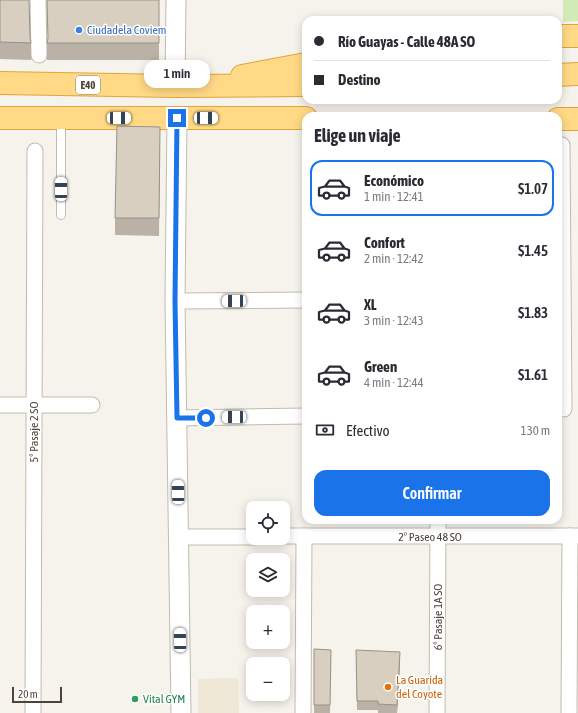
<!DOCTYPE html>
<html lang="es">
<head>
<meta charset="utf-8">
<style>
	:root { --surface:#fff; --page:#f2f2f3; --text:#2b2b33; --muted:#7c7c81; --line:#e1e1e2; --accent:#1a73e8 }
	body { margin:0; font-family:"Asap Condensed",sans-serif; background:var(--page); color:var(--text); height:100vh; display:flex; flex-direction:column; font-size:15px; white-space:nowrap }
	* { box-sizing:border-box; margin:0 }
	p { font-size:13px; color:var(--muted) }
	.icon { flex:none; width:22px; height:22px; fill:none; stroke:currentColor; stroke-width:2; stroke-linecap:round; stroke-linejoin:round }
	.map { position:relative; flex:1; overflow:hidden }
	.sheet { position:absolute; left:302px; top:112px; width:260px; height:412px; display:flex; flex-direction:column; background:var(--surface); border-radius:12px; box-shadow:0 2px 10px #0003 }
	.sheet>* { flex:none }
	.guide { position:absolute; left:302px; top:16px; width:260px; height:88px; border-radius:12px; box-shadow:0 2px 10px #0003; display:grid; align-content:center; height:88px; padding:0 12px; background:var(--surface) }
	.fabs { position:absolute; left:246px; top:501px; display:grid; gap:8px }
	.fabs a { display:grid; place-items:center; width:44px; height:44px; border-radius:8px; background:var(--surface); box-shadow:0 2px 10px #0003; font-size:20px }
	.scale { position:absolute; left:12px; bottom:10px; width:50px; box-sizing:border-box; padding-left:4px; border:2px solid #4b4439; border-top:0; font-size:11px; line-height:14px; white-space:nowrap; color:#4b4439; -webkit-text-stroke:3px #fff; paint-order:stroke }
	.end { position:absolute; width:18px; height:18px; margin:-9px; border:5px solid #1a73e8; background:#fff; box-shadow:0 0 0 2px #fff }
	.from { border-radius:50% }
	.bubble { position:absolute; height:28px; border-radius:12px; background:var(--surface); box-shadow:0 2px 10px #0003; font-size:13px; font-weight:600; line-height:28px; text-align:center }
	.car { position:absolute; width:12px; height:24px; margin:-12px -6px; border-radius:5px; box-shadow:0 0 3px 1px #0007; background:linear-gradient(#fff 24%,#345 0 40%,#fff 0 76%,#345 0 86%,#fff 0) }
	.guide b { display:flex; align-items:center; gap:14px; height:38px; font-size:15px }
	.guide b+b { border-top:1px solid var(--line) }
	.guide i { width:10px; height:10px; background:var(--text) }
	ul { padding:0; list-style:none }
	li { display:flex; align-items:center; gap:12px; height:56px; margin:0 8px 6px; padding:0 4px; border:2px solid transparent; border-radius:12px }
	li div { flex:1 }
	li b { display:block; font-size:15px }
	li em { font-style:normal; font-weight:600 }
	li.active { border-color:var(--accent) }
	li>.icon { width:36px; height:36px; stroke-width:1.5 }
	h2 { padding:0 12px; font-size:18px; line-height:48px }
	.pay { display:flex; align-items:center; gap:10px; height:44px; padding:0 12px; font-size:15px }
	.pay p { margin-inline-start:auto }
	.button { display:flex; gap:8px; margin-top:auto; padding:8px 12px }
	.button a { flex:1; height:46px; border-radius:12px; background:var(--accent); color:#fff; font-size:16px; font-weight:600; line-height:46px; text-align:center }
	.map>svg:first-child { display:block }
</style>
</head>
<body>
<div class="map">
<svg width="578" height="713" viewBox="0 0 578 713">
	<rect width="100%" height="100%" fill="#f6f3ec"/>
	<polygon fill="#efe8d6" points="238,678 239,713 198,713 198,679"/>
	<polygon fill="#d2eab5" points="563,0 578,0 578,21 563,22"/>
	<g fill="none" stroke-linecap="round" stroke-linejoin="round">
		<defs>
			<polyline id="service" points="61,215 61,119"/>
			<g id="minor">
				<polyline points="38,0 39,55"/>
				<polyline points="562,145 564,409"/>
				<polyline points="175,301 306,300"/>
				<polyline points="0,405 92,405"/>
				<polyline points="177,418 306,416"/>
				<polyline points="283,536 578,536"/>
				<polyline points="179,537 253,537"/>
				<polyline points="33,713 35,151"/>
				<polyline points="303,713 304,536"/>
				<polyline points="437,713 438,520"/>
				<polyline points="569,713 570,536"/>
			</g>
			<g id="tertiary">
				<polyline points="175,86 176,0"/>
				<polyline points="177,118 175,301 181,713"/>
			</g>
			<g id="trunk">
				<polyline points="558,36 578,36"/>
				<polyline points="558,75 578,74"/>
				<polyline points="242,76 306,64"/>
				<polyline points="0,83 175,86 306,85"/>
				<polyline points="0,118 306,118"/>
				<polyline points="558,119 578,119"/>
			</g>
		</defs>
		<use href="#service" stroke="#c2bbae" stroke-width="10"/>
		<use href="#minor" stroke="#c2bbae" stroke-width="17"/>
		<use href="#tertiary" stroke="#c2bbae" stroke-width="21"/>
		<use href="#trunk" stroke="#e0a43c" stroke-width="24"/>
		<use href="#service" stroke="#fff" stroke-width="8"/>
		<use href="#minor" stroke="#fff" stroke-width="15"/>
		<use href="#tertiary" stroke="#fff" stroke-width="19"/>
		<use href="#trunk" stroke="#ffd985" stroke-width="22"/>
	</g>
	<g fill="#bab2a6">
		<polygon points="0,0 30,38 31,43 31,60 0,59"/>
		<polygon points="47,0 159,0 159,60 47,60 47,43 48,39"/>
		<polygon points="160,144 159,236 115,235 115,218"/>
		<polygon points="314,649 331,650 330,713 314,713"/>
		<polygon points="356,650 400,661 397,713 378,713 378,710 357,710"/>
	</g>
	<polygon fill="#979187" points="400,652 400,661 397,713 397,705"/>
	<g fill="#d8cfc1" stroke="#979187">
		<polygon points="0,0 29,0 30,38 31,43 0,42"/>
		<polygon points="47,0 159,0 159,43 47,43 48,38"/>
		<polygon points="117,126 160,127 159,218 115,218"/>
		<polygon points="314,649 331,650 330,705 314,705"/>
		<polygon points="356,650 400,652 397,705 378,704 378,701 357,701"/>
	</g>
	<g fill="none" stroke-linecap="round" stroke-linejoin="round">
		<polyline stroke="#1a73e8" stroke-width="5" points="177,118 175,301 177,418 206,418"/>
	</g>
	<circle fill="#3f7fe0" stroke="#fff" stroke-width="1.5" cx="79" cy="30" r="4"/>
	<circle fill="#e8710a" stroke="#fff" stroke-width="1.5" cx="388" cy="687" r="4"/>
	<circle fill="#2e9e5b" stroke="#fff" stroke-width="1.5" cx="135" cy="699" r="4"/>
	<g text-anchor="middle" stroke-width="3" stroke-linejoin="round" paint-order="stroke">
		<rect fill="#fff" stroke="#817c74" stroke-width="1" x="76" y="76" width="24" height="18" rx="3"/>
		<g font-size="11" font-weight="bold" fill="#4b4439">
			<text x="88" y="89">E40</text>
		</g>
		<g font-size="12" fill="#366cbe" stroke="#fff" text-anchor="start">
			<text x="87" y="34">Ciudadela Coviem</text>
		</g>
		<g font-size="12" fill="#4b4439" stroke="#fff">
			<text transform="translate(34 432) rotate(-90)" y="4">5° Pasaje 2 SO</text>
			<text x="430" y="541">2° Paseo 48 SO</text>
			<text transform="translate(438 617) rotate(-90)" y="4">6° Pasaje 1A SO</text>
		</g>
		<g font-size="12" fill="#c56008" stroke="#fff" text-anchor="start">
			<text x="396" y="684">La Guarida<tspan x="396" dy="14">del Coyote</tspan></text>
		</g>
		<g font-size="12" fill="#27864d" stroke="#fff" text-anchor="start">
			<text x="143" y="703">Vital GYM</text>
		</g>
	</g>
</svg>
<div class="fabs">
<a><svg class="icon" aria-label="locate" viewBox="0 0 24 24"><circle cx="12" cy="12" r="6"/><path d="M12 2v4M12 18v4M2 12h4M18 12h4"/></svg></a>
<a><svg class="icon" aria-label="layers" viewBox="0 0 24 24"><path d="M12 4l9 5-9 5-9-5zM3 14l9 5 9-5"/></svg></a>
<a>+</a>
<a>−</a>
</div>
<div class="scale">20 m</div>
<i class="end from" style="left:206px;top:418px"></i>
<i class="end" style="left:177px;top:118px"></i>
<div class="bubble" style="left:144px;top:60px;width:66px">1 min</div>
<i class="car" style="left:119px;top:118px;rotate:90deg"></i>
<i class="car" style="left:206px;top:118px;rotate:90deg"></i>
<i class="car" style="left:61px;top:189px;rotate:0deg"></i>
<i class="car" style="left:234px;top:301px;rotate:269deg"></i>
<i class="car" style="left:234px;top:417px;rotate:269deg"></i>
<i class="car" style="left:178px;top:492px;rotate:359deg"></i>
<i class="car" style="left:180px;top:640px;rotate:359deg"></i>
<div class="guide">
<b><i class="from"></i>Río Guayas - Calle 48A SO</b>
<b><i></i>Destino</b>
</div>
<section class="sheet">
<h2>Elige un viaje</h2>
<ul>
<li class="active"><svg class="icon" aria-label="car" viewBox="0 0 24 24"><path d="M5 17H2v-5l4-1 3-4h7l3 4 3 1v5h-3M9 17h6M6 11h13"/><circle cx="7" cy="17" r="2"/><circle cx="17" cy="17" r="2"/></svg><div><b>Económico</b><p>1 min · 12:41</p></div><em>$1.07</em></li>
<li><svg class="icon" aria-label="car" viewBox="0 0 24 24"><path d="M5 17H2v-5l4-1 3-4h7l3 4 3 1v5h-3M9 17h6M6 11h13"/><circle cx="7" cy="17" r="2"/><circle cx="17" cy="17" r="2"/></svg><div><b>Confort</b><p>2 min · 12:42</p></div><em>$1.45</em></li>
<li><svg class="icon" aria-label="car" viewBox="0 0 24 24"><path d="M5 17H2v-5l4-1 3-4h7l3 4 3 1v5h-3M9 17h6M6 11h13"/><circle cx="7" cy="17" r="2"/><circle cx="17" cy="17" r="2"/></svg><div><b>XL</b><p>3 min · 12:43</p></div><em>$1.83</em></li>
<li><svg class="icon" aria-label="car" viewBox="0 0 24 24"><path d="M5 17H2v-5l4-1 3-4h7l3 4 3 1v5h-3M9 17h6M6 11h13"/><circle cx="7" cy="17" r="2"/><circle cx="17" cy="17" r="2"/></svg><div><b>Green</b><p>4 min · 12:44</p></div><em>$1.61</em></li>
</ul>
<div class="pay"><svg class="icon" aria-label="cash" viewBox="0 0 24 24"><path d="M3 7h18v10H3z"/><circle cx="12" cy="12" r="2"/></svg>Efectivo<p>130 m</p></div>
<div class="button"><a>Confirmar</a></div>
</section>
</div>
</body>
</html>
